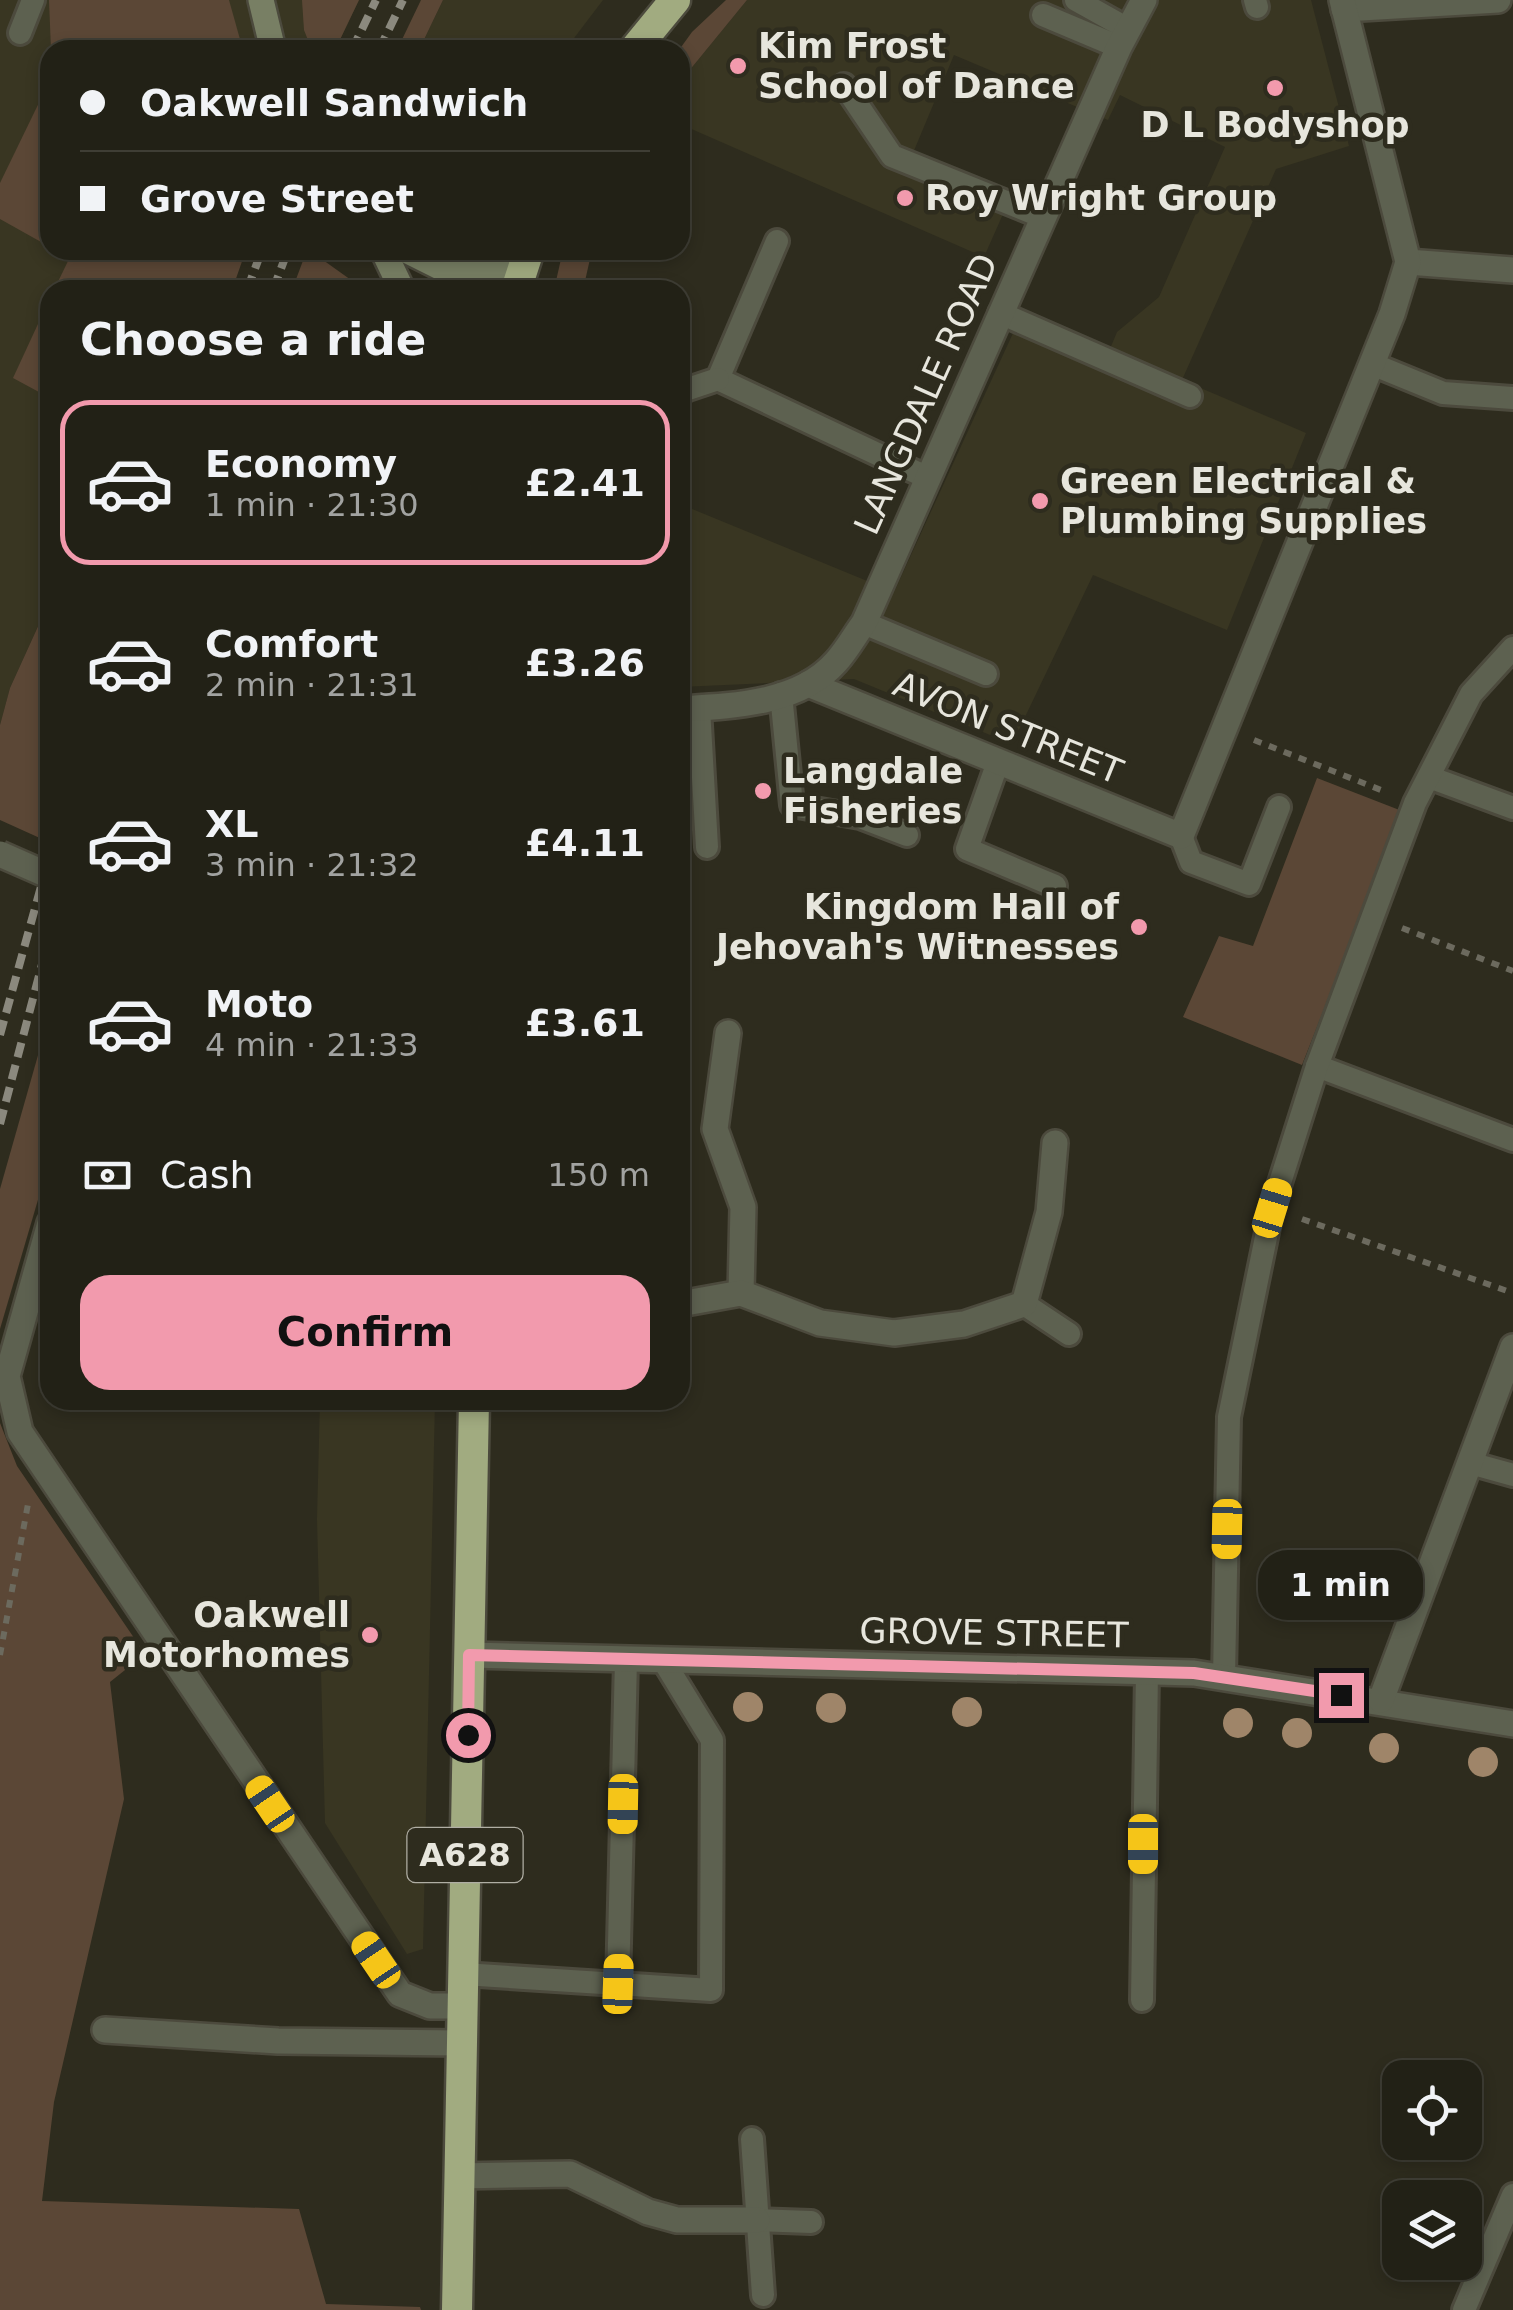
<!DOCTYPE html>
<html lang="en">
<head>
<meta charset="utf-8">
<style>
	:root { --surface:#222116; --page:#2a291f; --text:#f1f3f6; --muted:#a2a3a1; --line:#3f3e35; --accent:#f29aad }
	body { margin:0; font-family:"DejaVu Sans",sans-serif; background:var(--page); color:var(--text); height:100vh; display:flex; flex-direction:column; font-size:38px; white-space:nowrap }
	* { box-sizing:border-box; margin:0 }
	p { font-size:32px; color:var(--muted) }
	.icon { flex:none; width:55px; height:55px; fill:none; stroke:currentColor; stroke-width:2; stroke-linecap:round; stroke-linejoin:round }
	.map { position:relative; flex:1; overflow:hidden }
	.sheet { position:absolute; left:40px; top:280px; width:650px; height:1130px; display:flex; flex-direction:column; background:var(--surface); border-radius:30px; box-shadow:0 5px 15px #0003,0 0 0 2px var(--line) }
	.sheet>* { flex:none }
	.top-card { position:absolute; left:40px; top:40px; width:650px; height:220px; border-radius:30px; box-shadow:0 5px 15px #0003,0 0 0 2px var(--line); display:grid; align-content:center; height:220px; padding:0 40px; background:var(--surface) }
	.buttons { position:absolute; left:1382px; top:2060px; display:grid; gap:20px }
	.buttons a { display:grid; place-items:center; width:100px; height:100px; border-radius:20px; background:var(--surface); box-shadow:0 5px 15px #0003,0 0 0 2px var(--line); font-size:50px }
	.end { position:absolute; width:45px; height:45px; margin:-22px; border:12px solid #f29aad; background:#111; box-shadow:0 0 0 5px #111 }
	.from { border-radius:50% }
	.bubble { position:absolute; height:70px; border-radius:30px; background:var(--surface); box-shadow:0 5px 15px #0003,0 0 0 2px var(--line); font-size:32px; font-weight:600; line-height:70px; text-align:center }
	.car { position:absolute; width:30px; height:60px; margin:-30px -15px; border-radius:12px; box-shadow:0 0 8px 2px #0007; background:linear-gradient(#f5c518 24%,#345 0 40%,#f5c518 0 76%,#345 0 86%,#f5c518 0) }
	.top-card b { display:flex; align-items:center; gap:35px; height:95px; font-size:38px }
	.top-card b+b { border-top:2px solid var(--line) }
	.top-card i { width:25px; height:25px; background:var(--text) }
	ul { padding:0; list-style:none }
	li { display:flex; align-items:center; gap:30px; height:165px; margin:0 20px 15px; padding:0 20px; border:5px solid transparent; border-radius:30px }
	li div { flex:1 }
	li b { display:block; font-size:38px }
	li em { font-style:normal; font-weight:600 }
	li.selected { border-color:var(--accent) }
	li>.icon { width:90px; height:90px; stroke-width:1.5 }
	h2 { padding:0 40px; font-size:45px; line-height:120px }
	.pay { display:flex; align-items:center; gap:25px; height:110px; padding:0 40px; font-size:38px }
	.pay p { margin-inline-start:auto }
	.button { display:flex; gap:20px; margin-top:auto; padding:20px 40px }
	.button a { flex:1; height:115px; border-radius:30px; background:var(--accent); color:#111; font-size:40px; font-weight:600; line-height:115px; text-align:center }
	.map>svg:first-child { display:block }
</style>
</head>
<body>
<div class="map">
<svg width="1513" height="2310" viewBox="0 0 1513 2310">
	<rect width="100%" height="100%" fill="#2e2c1e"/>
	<g fill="#393622">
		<polygon points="0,0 359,0 335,50 50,50 50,250 217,250 197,290 50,290 50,600 10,688 0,725"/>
		<polygon points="443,0 603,0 565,50 419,50"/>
		<polygon points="747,0 1311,0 1349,146 1276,169 1182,380 1306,433 1227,630 1093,575 1012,744 854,679 680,687 680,504 894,592 1014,331 1102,368 1117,332 1159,297 1225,147 1120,95 1108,120 954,55 913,153 1011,196 984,257 680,124 680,82"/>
		<polygon points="320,1400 435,1400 423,1949 407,1954 325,1823 317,1519"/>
	</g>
	<g fill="#5b4736">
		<polygon points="49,0 229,0 243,50 51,50"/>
		<polygon points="302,0 359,0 335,50 312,50 304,30"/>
		<polygon points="421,0 443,0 419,50 397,50"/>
		<polygon points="726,0 747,0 680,82 679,50 692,32"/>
		<polygon points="50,80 50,247 0,219 0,183"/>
		<polygon points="55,250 246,250 232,290 54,290 69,259"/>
		<polygon points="307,250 309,250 365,290 292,290"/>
		<polygon points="563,250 592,250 583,290 554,290"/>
		<polygon points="50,298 50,398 13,378"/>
		<polygon points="50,600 50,814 42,839 0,820 0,725 10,688"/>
		<polygon points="1317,778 1402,811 1302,1065 1183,1017 1219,936 1253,946"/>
		<polygon points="50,1013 50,1159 0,1329 0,1189"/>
		<polygon points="0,1423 17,1466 145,1654 110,1682 124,1799 54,2102 42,2201 299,2209 326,2304 420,2307 421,2310 0,2310"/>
	</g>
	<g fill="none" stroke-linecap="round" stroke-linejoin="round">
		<defs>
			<g id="lane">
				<polyline points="1076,0 1128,29"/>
				<polyline points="1255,0 1257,7"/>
				<polyline points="1043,15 1119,47"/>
				<polyline points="20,33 33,0"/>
				<polyline points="844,85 892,156 1043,217"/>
				<polyline points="777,241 718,379 926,477"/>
				<polyline points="1000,313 1190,396"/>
				<polyline points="1372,364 1443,393 1513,398"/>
				<polyline points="680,396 682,391 718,379"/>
				<polyline points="864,623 986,674"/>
				<polyline points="781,694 792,805 860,817 907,835"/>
				<polyline points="699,708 707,847"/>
				<polyline points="998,762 967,849 1055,886"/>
				<polyline points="1429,777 1513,808"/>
				<polyline points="1181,836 1191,862 1249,884 1279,807"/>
				<polyline points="1317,1066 1513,1140"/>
				<polyline points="1024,1304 1069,1334"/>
				<polyline points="1470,1463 1513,1475"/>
				<polyline points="1224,1677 1229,1417 1272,1208 1317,1066 1415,803 1471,694 1513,648"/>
				<polyline points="463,1974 618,1984 626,1660"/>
				<polyline points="618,1984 711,1990 712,1740 663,1660"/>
				<polyline points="1142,2000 1147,1672"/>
				<polyline points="752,2139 763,2295"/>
				<polyline points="757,2220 811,2222"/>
				<polyline points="1464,2310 1513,2195"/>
			</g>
			<g id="street">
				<polyline points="1344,9 1498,0"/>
				<polyline points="1408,262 1513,270"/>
				<polyline points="808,684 1181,836 1392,314 1408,262 1342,0"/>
				<path d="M680,709C732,706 799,704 836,662C847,650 855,635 864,623L1119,47L1144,0"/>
				<polyline points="728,1033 715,1129 743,1207 741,1293"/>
				<polyline points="50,1223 7,1376 20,1432 400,1994 430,2006 461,2006"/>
				<polyline points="680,1304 741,1293 820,1323 894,1333 964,1324 1024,1304 1049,1212 1055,1143"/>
				<polyline points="469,1655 1194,1673 1513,1724"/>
				<polyline points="1381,1700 1513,1347"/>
				<polyline points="105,2030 278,2041 460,2043"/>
				<polyline points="458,2176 570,2174 648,2212 677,2220 757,2220"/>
			</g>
			<g id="secondary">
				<polyline points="261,0 273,50"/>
				<polyline points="383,250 402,290"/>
				<polyline points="406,250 448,271 519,274"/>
			</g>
			<g id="highway">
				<polyline points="634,50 675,0"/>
				<polyline points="516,290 529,250"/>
				<polyline points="457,2310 474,1400"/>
			</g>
		</defs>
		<use href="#lane" stroke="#4c4a3d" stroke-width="28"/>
		<use href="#street" stroke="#4c4a3d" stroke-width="30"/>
		<use href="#secondary" stroke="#4c4a3d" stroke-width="30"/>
		<use href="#highway" stroke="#4c4a3d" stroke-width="35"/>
		<g stroke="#6c6a5e" stroke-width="6" stroke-dasharray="8 8" stroke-linecap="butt">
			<polyline points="1254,740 1386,792"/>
			<polyline points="1402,928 1513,971"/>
			<polyline points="1302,1219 1513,1293"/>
			<polyline points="0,1655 28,1504"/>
		</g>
		<use href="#lane" stroke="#5d6150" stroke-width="22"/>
		<use href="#street" stroke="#5d6150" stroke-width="25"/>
		<use href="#secondary" stroke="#787f64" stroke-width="25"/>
		<use href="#highway" stroke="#a1ab80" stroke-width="30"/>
		<g stroke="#8b897e" stroke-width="8" stroke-dasharray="15 8" stroke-linecap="butt">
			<polyline points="352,50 376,0"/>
			<polyline points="379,50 403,0"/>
			<polyline points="247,290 262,250"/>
			<polyline points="273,290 288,250"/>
			<polyline points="0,1035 50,854"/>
			<polyline points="0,1124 50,934"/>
		</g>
		<defs>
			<polyline id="street-bridge" points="0,854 50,876"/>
		</defs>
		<use href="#street-bridge" stroke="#4c4a3d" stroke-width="30" stroke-linecap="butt"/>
		<use href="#street-bridge" stroke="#5d6150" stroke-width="25"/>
	</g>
	<g fill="#9f8569">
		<circle cx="748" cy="1707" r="15"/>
		<circle cx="831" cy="1708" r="15"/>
		<circle cx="967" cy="1712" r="15"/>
		<circle cx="1238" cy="1723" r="15"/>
		<circle cx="1297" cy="1733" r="15"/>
		<circle cx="1384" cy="1748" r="15"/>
		<circle cx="1483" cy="1762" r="15"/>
	</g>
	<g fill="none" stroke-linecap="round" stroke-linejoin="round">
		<polyline stroke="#f29aad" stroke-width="12" points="468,1735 469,1655 1194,1673 1341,1695"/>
	</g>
	<g fill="#f29aad" stroke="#2e2c1e" stroke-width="4">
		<circle cx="738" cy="66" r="10"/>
		<circle cx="1275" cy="88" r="10"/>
		<circle cx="905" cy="198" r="10"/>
		<circle cx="1040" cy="501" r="10"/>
		<circle cx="763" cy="791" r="10"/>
		<circle cx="1139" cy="927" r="10"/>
		<circle cx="370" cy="1635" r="10"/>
	</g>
	<g text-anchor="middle" stroke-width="9" stroke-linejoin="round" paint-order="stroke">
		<rect fill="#2e2c1e" stroke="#b0aea4" stroke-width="2.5" x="407.5" y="1828" width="115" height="54" rx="8"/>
		<g font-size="32" font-weight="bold" fill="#e7e6dd">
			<text x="465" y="1866">A628</text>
		</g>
		<g font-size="35" font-weight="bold" fill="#e7e6dd" stroke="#2e2c1e" text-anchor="start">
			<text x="758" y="58">Kim Frost<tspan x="758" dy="40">School of Dance</tspan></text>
			<text x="1275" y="137" text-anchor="middle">D L Bodyshop</text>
			<text x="925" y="210">Roy Wright Group</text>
			<text x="1060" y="493">Green Electrical &amp;<tspan x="1060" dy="40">Plumbing Supplies</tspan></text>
			<text x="783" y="783">Langdale<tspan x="783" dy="40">Fisheries</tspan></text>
			<text x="1119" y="919" text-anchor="end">Kingdom Hall of<tspan x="1119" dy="40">Jehovah's Witnesses</tspan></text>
			<text x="350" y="1627" text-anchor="end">Oakwell<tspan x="350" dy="40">Motorhomes</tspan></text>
		</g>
		<g font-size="35" fill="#e7e6dd" stroke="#2e2c1e">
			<text transform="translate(926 394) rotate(-66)" y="12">LANGDALE ROAD</text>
			<text transform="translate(1008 728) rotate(22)" y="12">AVON STREET</text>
			<text transform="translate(994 1633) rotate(1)" y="12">GROVE STREET</text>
		</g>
	</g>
</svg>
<div class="buttons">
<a><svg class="icon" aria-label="locate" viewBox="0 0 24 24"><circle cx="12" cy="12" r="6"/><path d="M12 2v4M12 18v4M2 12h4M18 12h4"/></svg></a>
<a><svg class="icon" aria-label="layers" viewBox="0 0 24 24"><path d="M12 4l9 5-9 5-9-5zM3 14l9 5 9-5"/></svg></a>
</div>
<i class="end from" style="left:468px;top:1735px"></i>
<i class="end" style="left:1341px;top:1695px"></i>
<div class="bubble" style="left:1258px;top:1550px;width:165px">1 min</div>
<i class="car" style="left:1272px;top:1208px;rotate:17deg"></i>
<i class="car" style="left:1227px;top:1529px;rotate:181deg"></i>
<i class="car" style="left:270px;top:1804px;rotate:326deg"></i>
<i class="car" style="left:623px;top:1804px;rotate:181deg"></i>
<i class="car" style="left:1143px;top:1844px;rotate:180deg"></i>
<i class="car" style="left:376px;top:1960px;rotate:326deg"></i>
<i class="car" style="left:618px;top:1984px;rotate:2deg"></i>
<div class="top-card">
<b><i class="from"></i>Oakwell Sandwich</b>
<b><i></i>Grove Street</b>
</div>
<section class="sheet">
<h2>Choose a ride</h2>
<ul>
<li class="selected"><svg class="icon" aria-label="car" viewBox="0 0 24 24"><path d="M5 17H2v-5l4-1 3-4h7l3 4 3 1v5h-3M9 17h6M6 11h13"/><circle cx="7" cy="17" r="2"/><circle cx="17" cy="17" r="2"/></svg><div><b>Economy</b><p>1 min · 21:30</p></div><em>£2.41</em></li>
<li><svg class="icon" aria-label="car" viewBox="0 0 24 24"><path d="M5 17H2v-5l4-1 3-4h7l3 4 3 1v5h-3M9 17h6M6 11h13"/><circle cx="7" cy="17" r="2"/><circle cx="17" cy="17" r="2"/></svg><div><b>Comfort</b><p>2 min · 21:31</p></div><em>£3.26</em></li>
<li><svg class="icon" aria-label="car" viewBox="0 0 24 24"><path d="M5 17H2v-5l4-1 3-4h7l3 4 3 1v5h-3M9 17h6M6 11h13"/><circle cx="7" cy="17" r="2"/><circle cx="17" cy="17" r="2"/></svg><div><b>XL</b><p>3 min · 21:32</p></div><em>£4.11</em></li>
<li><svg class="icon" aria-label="car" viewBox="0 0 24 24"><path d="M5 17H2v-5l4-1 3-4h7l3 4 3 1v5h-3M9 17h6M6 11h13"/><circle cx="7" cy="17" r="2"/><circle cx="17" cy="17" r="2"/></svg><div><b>Moto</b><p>4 min · 21:33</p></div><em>£3.61</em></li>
</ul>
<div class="pay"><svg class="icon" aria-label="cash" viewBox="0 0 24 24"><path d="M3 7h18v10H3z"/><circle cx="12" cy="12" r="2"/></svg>Cash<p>150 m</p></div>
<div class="button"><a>Confirm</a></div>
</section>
</div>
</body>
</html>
